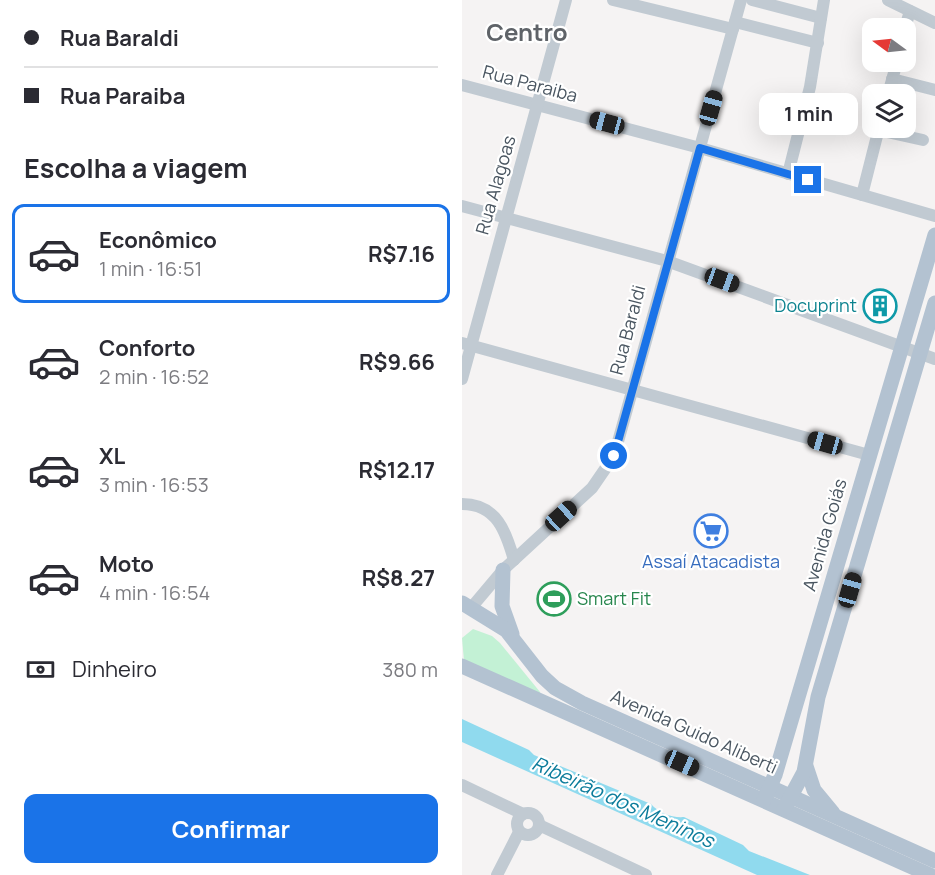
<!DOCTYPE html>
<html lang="pt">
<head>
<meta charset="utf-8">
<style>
	:root { --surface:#fff; --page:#f7f7f7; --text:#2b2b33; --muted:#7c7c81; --line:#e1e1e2; --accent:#1a73e8 }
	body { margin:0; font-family:Manrope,sans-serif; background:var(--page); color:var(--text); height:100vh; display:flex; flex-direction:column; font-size:22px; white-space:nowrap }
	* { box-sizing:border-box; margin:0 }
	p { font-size:20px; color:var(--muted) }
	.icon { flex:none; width:33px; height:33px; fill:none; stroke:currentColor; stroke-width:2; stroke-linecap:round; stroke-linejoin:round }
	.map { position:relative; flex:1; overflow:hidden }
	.side { display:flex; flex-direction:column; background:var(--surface); width:462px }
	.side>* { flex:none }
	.banner { display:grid; align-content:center; height:132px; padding:0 24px; background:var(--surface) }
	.needle { width:39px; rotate:285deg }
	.tools { position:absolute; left:400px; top:18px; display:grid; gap:12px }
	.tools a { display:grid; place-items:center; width:54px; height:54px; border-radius:12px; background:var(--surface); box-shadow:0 6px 24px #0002; font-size:30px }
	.end { position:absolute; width:27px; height:27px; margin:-14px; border:8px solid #1a73e8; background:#fff; box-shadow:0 0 0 3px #fff }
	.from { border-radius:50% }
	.bubble { position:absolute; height:42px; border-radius:12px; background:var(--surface); box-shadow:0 6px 24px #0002; font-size:20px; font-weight:700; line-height:42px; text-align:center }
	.car { position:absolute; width:18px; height:36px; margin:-18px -9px; border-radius:8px; box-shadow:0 0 4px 2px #0007; background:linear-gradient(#222 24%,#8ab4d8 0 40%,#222 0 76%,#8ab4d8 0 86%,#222 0) }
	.banner b { display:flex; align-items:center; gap:21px; height:57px; font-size:22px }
	.banner b+b { border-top:2px solid var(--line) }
	.banner i { width:15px; height:15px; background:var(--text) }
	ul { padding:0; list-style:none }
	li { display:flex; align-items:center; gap:18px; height:99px; margin:0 12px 9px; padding:0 12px; border:3px solid transparent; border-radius:12px }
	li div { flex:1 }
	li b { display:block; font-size:22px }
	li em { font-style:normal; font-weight:700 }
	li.selected { border-color:var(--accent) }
	li>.icon { width:54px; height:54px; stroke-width:1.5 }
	h2 { padding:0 24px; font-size:27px; line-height:72px }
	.pay { display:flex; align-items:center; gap:15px; height:66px; padding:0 24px; font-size:22px }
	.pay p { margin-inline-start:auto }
	.primary-button { display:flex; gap:12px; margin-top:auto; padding:12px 24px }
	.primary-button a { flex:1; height:69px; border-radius:12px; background:var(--accent); color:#fff; font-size:24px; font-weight:700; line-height:69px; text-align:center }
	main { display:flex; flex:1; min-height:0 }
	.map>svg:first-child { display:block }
</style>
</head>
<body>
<main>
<section class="side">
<div class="banner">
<b><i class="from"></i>Rua Baraldi</b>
<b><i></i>Rua Paraiba</b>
</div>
<h2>Escolha a viagem</h2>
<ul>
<li class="selected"><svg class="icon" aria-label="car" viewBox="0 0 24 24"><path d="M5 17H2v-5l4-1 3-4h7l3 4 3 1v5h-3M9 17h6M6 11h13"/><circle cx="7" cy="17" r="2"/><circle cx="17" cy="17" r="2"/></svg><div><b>Econômico</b><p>1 min · 16:51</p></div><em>R$7.16</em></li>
<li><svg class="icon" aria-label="car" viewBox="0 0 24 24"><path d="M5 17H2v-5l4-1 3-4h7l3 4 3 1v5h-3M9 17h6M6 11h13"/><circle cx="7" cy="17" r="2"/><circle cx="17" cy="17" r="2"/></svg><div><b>Conforto</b><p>2 min · 16:52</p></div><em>R$9.66</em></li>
<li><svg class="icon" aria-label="car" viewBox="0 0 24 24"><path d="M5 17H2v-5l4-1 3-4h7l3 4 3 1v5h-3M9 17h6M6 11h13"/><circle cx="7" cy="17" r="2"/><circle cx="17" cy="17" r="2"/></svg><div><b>XL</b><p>3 min · 16:53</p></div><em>R$12.17</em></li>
<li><svg class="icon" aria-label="car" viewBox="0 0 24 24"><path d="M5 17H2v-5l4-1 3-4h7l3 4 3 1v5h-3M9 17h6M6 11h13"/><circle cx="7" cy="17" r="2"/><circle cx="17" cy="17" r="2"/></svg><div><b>Moto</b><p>4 min · 16:54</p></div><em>R$8.27</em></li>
</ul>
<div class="pay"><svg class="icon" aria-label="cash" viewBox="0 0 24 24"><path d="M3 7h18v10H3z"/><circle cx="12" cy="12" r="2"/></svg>Dinheiro<p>380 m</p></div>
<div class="primary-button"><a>Confirmar</a></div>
</section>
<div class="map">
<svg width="473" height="875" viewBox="0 0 473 875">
	<rect width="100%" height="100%" fill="#f5f3f3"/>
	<polygon fill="#c3f1d5" points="11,629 30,636 38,643 78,692 79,696 2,661 0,638"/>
	<path fill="#90daee" d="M0,719L67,750L72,755L189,804C197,813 210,818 222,817L281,845L287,851L348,875H295L0,742Z"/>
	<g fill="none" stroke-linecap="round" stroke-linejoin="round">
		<g stroke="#c1cad2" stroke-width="12">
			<polyline points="151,0 271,29"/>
			<polyline points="290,0 359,18"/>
			<polyline points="426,0 473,23"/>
			<polyline points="273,22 356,43"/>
			<polyline points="443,28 448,11"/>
			<polyline points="430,79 473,90"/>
			<polyline points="0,85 238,148 473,216"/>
			<polyline points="426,94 435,62"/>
			<polyline points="416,130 461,140"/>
			<polyline points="326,174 348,87 362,0"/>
			<polyline points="400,195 417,128"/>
			<polyline points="0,206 205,261 473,359"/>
			<polyline points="0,343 407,455"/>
			<polyline points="0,379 104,0"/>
			<path d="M0,504C35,504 44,532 52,560"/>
			<polyline points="9,608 41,570 130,488 152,456 279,0"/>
			<polyline points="0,785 61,814"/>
			<circle cx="66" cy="824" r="11"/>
			<polyline points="77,825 184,875"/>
			<polyline points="35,875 57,832"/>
		</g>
		<g stroke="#b3c2d1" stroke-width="15">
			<polyline points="41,570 40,606 50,634"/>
			<polyline points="0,603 44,630 80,676 93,688 120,703 473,861"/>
			<polyline points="0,666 468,875"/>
			<polyline points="344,766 352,790 371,813"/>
			<polyline points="302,800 313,775 473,235"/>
			<polyline points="322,809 342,772 356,697 473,303"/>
		</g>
	</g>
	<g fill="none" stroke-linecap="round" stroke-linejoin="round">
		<polyline stroke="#1a73e8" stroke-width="8" points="152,456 238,148 346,180"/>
	</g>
	<defs>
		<symbol id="building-ring" viewBox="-11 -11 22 22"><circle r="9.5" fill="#fff" stroke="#0f9aa8" stroke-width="1.5"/><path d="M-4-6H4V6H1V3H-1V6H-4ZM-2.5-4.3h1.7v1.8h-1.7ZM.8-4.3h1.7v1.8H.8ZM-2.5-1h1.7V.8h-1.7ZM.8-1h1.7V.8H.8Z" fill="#0f9aa8"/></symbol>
		<symbol id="supermarket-ring" viewBox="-11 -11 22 22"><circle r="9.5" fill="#fff" stroke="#3f7fe0" stroke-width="1.5"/><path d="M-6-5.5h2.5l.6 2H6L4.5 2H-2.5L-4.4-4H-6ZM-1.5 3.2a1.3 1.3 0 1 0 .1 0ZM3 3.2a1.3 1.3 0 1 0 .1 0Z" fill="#3f7fe0"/></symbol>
		<symbol id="stadium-ring" viewBox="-11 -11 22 22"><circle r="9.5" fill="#fff" stroke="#2e9e5b" stroke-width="1.5"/><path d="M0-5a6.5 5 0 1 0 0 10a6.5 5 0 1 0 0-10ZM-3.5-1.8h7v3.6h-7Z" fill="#2e9e5b"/></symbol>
	</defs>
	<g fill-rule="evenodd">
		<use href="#building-ring" x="399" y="287" width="38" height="38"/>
		<use href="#supermarket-ring" x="230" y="512" width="38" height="38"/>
		<use href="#stadium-ring" x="73" y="580" width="38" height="38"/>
	</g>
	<g text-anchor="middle" stroke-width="4.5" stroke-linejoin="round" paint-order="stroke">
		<g font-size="18" fill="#4a5661" stroke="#fff">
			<text transform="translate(68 84) rotate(15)" y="6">Rua Paraiba</text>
			<text transform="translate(34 185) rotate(-74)" y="6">Rua Alagoas</text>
			<text transform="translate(166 330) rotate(-75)" y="6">Rua Baraldi</text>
			<text transform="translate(363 535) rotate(-74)" y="6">Avenida Goiás</text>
			<text transform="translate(232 732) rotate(24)" y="6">Avenida Guido Aliberti</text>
		</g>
		<g font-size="18" fill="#0d838f" stroke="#fff" text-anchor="end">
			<text x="395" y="312">Docuprint</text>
		</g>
		<g font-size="18" fill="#366cbe" stroke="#fff">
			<text x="249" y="568">Assaí Atacadista</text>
		</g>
		<g font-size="18" fill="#27864d" stroke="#fff" text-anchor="start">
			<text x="115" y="605">Smart Fit</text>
		</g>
		<g font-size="20" font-style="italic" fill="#0c7c9b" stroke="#fff">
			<text transform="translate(161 802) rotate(24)" y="7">Ribeirão dos Meninos</text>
		</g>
		<g font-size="24" font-weight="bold" fill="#5f6368" stroke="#fff">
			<text x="65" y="41">Centro</text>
		</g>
	</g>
</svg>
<div class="tools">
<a><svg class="needle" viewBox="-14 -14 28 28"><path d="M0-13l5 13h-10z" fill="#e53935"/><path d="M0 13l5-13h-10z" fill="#7c7c81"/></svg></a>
<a><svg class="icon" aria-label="layers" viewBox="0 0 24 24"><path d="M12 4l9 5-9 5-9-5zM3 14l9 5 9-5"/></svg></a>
</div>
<i class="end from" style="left:152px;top:456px"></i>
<i class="end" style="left:346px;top:180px"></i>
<div class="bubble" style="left:297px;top:93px;width:99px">1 min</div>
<i class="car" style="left:249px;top:108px;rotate:16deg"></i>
<i class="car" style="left:145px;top:123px;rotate:285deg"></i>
<i class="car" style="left:260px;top:280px;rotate:110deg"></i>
<i class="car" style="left:363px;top:443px;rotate:286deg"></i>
<i class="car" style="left:99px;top:516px;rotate:48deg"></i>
<i class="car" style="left:388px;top:590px;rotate:16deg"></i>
<i class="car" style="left:220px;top:763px;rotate:114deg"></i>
</div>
</main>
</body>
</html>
